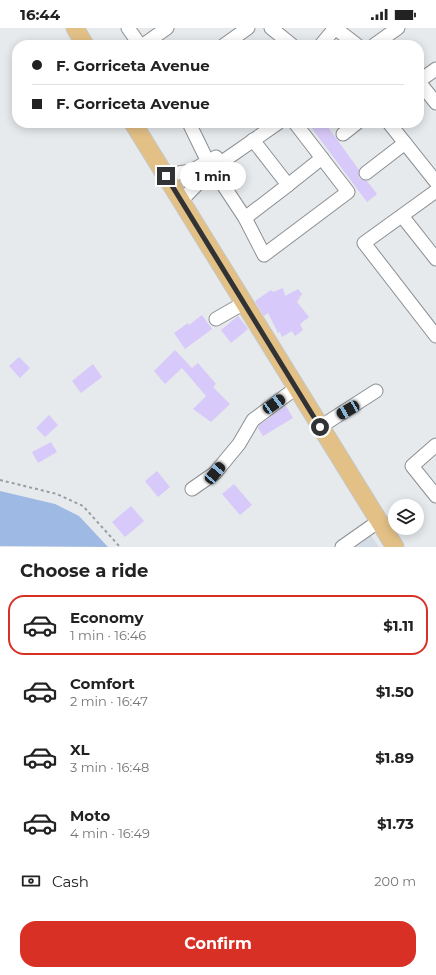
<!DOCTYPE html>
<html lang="en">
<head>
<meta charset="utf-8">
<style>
	:root { --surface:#fff; --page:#f2f2f2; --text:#222; --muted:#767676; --line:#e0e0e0; --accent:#d93025 }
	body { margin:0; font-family:Montserrat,sans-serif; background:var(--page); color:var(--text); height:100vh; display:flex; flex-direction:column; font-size:15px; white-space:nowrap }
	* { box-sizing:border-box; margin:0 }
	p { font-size:13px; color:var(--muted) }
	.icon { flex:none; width:22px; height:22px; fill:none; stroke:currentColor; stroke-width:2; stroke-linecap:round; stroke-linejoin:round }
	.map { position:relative; height:519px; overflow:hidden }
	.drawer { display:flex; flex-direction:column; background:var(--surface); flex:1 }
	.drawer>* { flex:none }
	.banner { position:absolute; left:12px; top:12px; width:412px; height:88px; border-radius:16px; box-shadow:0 2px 10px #0003; display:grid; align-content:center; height:88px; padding:0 20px; background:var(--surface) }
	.controls { position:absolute; left:388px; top:471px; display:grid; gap:8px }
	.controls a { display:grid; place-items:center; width:36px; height:36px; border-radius:50%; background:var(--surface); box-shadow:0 2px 10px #0003; font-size:20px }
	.end { position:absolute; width:18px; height:18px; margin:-9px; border:5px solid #303233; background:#fff; box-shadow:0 0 0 2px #fff }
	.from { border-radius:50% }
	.bubble { position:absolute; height:28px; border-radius:14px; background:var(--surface); box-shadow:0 2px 10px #0003; font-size:13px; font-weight:700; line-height:28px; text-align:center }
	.car { position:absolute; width:12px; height:24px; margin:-12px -6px; border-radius:5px; box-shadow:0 0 3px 1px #0007; background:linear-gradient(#222 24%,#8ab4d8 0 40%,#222 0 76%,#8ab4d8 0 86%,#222 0) }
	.banner b { display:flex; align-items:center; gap:14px; height:38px; font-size:15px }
	.banner b+b { border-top:1px solid var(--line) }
	.banner i { width:10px; height:10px; background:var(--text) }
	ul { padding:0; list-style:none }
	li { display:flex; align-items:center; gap:12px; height:60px; margin:0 8px 6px; padding:0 12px; border:2px solid transparent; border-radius:16px }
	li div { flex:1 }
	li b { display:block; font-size:15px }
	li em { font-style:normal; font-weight:700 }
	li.current { border-color:var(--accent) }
	li>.icon { width:36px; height:36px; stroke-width:1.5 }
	h2 { padding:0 20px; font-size:18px; line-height:48px }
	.pay { display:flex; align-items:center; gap:10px; height:44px; padding:0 20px; font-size:15px }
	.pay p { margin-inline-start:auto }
	.action { display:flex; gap:8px; margin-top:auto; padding:8px 20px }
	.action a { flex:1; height:46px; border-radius:16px; background:var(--accent); color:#fff; font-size:16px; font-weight:700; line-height:46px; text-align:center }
	.status { display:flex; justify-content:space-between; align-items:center; height:28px; padding:0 20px; background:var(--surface); direction:ltr }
	.status svg { height:11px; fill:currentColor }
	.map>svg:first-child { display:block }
</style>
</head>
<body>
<div class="status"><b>16:44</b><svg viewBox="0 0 49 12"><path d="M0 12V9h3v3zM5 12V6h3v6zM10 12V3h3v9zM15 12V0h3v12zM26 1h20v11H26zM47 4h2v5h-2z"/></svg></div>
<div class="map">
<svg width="436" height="519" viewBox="0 0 436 519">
	<rect width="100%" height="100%" fill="#e6eaed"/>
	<polygon fill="#d4dde6" points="368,503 379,519 346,519"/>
	<polygon fill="#9eb9e3" points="0,463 55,476 79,488 108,519 0,518"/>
	<g fill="#d7c9f9">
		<polygon points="308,95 325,95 359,142 359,150 367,153 377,166 367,174"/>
		<polygon points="283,260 285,268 298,261 302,266 297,274 309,289 300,296 303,302 295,308 292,303 282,309 280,304 278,305 268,285 264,288 255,273 271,262 273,264"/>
		<polygon points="202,287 212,301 185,321 174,305 188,295 189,297"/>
		<polygon points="238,288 248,301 231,315 221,302"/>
		<polygon points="175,322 192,340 198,335 216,356 213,359 230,376 211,394 193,381 206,368 182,340 165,356 154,343"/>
		<polygon points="19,329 30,340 20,350 9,338"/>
		<polygon points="93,336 102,349 81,365 72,353"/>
		<polygon points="286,378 293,390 263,408 258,400 259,397"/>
		<polygon points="49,387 58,397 45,409 36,400"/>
		<polygon points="51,414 57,424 38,435 32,424"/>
		<polygon points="157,443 170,459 158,469 145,453"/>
		<polygon points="234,456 252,477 240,487 222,466"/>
		<polygon points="131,478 144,493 125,509 112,494"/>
	</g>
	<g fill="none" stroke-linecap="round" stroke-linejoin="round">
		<defs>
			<g id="minor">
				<polyline points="128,0 140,17"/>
				<polyline points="271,0 292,17"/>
				<polyline points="335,0 357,17"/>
				<polyline points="143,17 167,0"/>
				<polyline points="224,17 248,0"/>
				<polyline points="321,17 335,0"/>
				<polyline points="374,17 398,0"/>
				<polyline points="419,53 436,41"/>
				<polyline points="419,54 436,75"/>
				<polyline points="189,95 208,134 245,190 264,227 348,164 295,95"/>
				<polyline points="389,95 436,154"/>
				<polyline points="343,106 357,95"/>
				<polyline points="366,145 405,115"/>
				<polyline points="166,147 191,143 216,129"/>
				<polyline points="288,157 322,130"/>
				<polyline points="436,163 364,215 436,308"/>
				<polyline points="181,173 212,141 278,95"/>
				<polyline points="402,188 436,231"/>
				<polyline points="245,190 288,157 253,112"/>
				<polyline points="216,291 244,275"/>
				<polyline points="320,399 376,363"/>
				<polyline points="436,417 412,438 436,468"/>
				<polyline points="192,461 215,445 239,416 253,392 296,360"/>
				<polyline points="342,519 379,493"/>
			</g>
			<g id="major">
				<polyline points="75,0 85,17"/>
				<polyline points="133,95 395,519"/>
			</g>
		</defs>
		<use href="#minor" stroke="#8c8f92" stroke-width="15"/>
		<use href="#major" stroke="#c5c6c6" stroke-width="19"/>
		<polyline stroke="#9a9d9f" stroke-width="2" stroke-dasharray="3 3" stroke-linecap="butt" points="0,452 57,466 83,478 120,519"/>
		<use href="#minor" stroke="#fff" stroke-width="13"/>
		<use href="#major" stroke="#e3c186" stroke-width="17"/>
	</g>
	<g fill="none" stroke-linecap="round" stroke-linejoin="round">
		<polyline stroke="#303233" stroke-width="5" points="166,148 320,399"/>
	</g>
</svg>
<div class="controls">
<a><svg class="icon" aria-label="layers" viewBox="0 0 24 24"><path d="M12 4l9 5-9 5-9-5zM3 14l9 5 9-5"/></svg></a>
</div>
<i class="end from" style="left:320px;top:399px"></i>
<i class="end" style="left:166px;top:148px"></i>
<div class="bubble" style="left:180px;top:134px;width:66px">1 min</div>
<i class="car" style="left:274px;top:376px;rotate:55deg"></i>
<i class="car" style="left:348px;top:382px;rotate:240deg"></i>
<i class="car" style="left:215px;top:445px;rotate:40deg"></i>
<div class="banner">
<b><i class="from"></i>F. Gorriceta Avenue</b>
<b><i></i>F. Gorriceta Avenue</b>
</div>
</div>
<section class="drawer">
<h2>Choose a ride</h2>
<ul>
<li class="current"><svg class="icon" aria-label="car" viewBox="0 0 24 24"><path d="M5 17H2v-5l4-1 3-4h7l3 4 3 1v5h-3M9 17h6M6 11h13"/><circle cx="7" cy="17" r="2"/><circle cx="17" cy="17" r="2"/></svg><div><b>Economy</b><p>1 min · 16:46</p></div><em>$1.11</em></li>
<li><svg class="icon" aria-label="car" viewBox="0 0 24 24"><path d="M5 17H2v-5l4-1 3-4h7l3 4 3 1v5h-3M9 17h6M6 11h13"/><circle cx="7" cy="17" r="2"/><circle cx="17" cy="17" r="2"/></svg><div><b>Comfort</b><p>2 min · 16:47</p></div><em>$1.50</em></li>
<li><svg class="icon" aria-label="car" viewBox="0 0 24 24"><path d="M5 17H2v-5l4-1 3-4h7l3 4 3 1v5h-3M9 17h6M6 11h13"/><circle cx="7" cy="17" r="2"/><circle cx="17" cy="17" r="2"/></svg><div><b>XL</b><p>3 min · 16:48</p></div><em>$1.89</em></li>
<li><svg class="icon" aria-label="car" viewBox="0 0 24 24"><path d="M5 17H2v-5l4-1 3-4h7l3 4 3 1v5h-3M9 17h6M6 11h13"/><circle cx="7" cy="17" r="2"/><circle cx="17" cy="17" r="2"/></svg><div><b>Moto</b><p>4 min · 16:49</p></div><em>$1.73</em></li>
</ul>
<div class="pay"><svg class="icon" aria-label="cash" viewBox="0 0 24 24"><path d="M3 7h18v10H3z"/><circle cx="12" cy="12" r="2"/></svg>Cash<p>200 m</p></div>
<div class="action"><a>Confirm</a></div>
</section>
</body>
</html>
